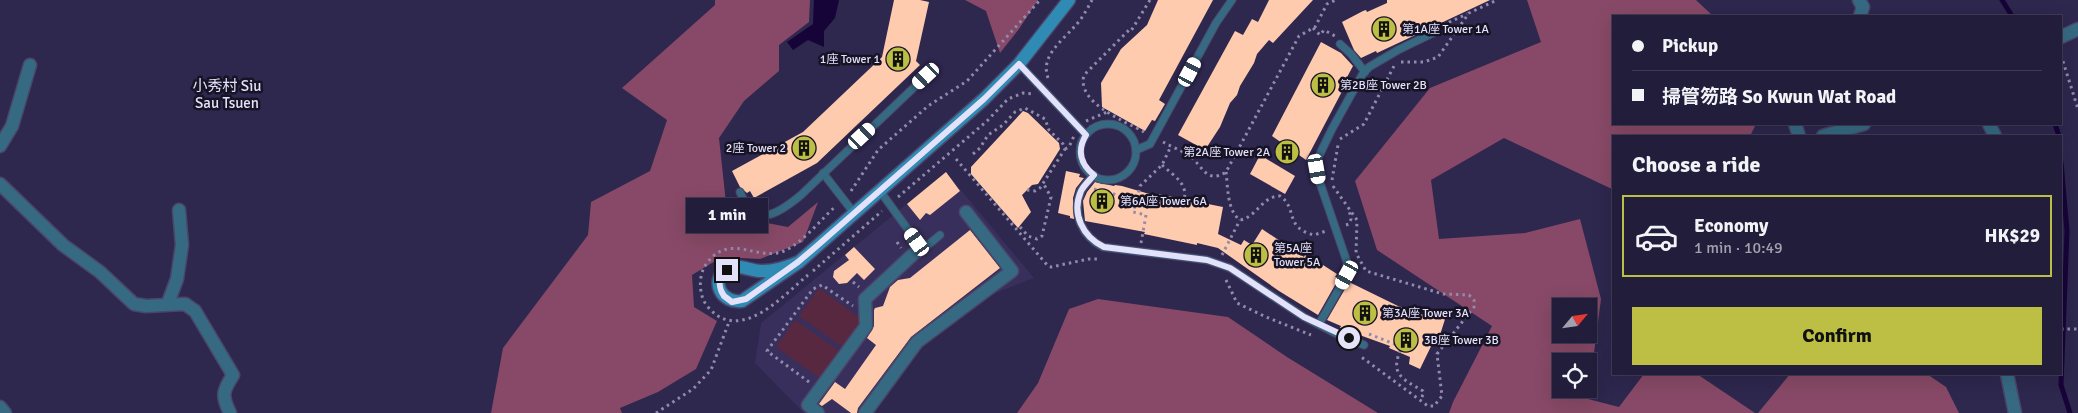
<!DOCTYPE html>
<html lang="en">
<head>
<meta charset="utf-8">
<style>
	:root { --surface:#221d3a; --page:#2e2a45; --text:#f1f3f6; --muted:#a2a2af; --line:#3f3b54; --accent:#bcbf43 }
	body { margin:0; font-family:Signika,"Noto Sans TC",sans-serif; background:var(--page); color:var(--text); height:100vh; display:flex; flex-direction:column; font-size:19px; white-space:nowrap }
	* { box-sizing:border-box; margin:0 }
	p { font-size:16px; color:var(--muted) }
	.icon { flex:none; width:28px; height:28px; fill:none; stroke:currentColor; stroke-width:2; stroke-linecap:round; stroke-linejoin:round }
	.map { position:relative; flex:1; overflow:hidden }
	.drawer { position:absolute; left:1612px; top:135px; width:450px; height:240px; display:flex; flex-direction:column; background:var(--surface); border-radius:0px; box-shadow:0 5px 20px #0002,0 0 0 1px var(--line) }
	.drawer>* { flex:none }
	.hud { position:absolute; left:1612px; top:15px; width:450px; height:110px; border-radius:0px; box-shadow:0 5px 20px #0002,0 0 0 1px var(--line); display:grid; align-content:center; height:110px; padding:0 20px; background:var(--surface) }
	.needle { width:32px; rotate:61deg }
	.tools { position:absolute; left:1552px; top:298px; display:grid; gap:10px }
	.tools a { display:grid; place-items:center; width:45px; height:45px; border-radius:0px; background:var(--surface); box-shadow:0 5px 20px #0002,0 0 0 1px var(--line); font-size:25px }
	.end { position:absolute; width:22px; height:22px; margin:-11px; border:6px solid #e4e1fb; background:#111; box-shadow:0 0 0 2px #111 }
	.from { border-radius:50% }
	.bubble { position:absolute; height:35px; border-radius:0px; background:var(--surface); box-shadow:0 5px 20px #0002,0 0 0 1px var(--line); font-size:16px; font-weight:800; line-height:35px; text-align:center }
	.car { position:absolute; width:15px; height:30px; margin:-15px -8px; border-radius:6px; box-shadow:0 0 4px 1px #0007; background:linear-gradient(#fff 24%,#345 0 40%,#fff 0 76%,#345 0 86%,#fff 0) }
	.hud b { display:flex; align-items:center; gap:18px; height:48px; font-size:19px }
	.hud b+b { border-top:1px solid var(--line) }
	.hud i { width:12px; height:12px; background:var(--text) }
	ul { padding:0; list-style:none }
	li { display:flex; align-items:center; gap:15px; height:82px; margin:0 10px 8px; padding:0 10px; border:2px solid transparent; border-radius:0px }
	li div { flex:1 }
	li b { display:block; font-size:19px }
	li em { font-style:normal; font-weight:800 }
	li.current { border-color:var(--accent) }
	li>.icon { width:45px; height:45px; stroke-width:1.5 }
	h2 { padding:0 20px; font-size:22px; line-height:60px }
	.action { display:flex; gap:10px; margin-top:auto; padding:10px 20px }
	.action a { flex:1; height:58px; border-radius:0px; background:var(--accent); color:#111; font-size:20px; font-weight:800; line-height:58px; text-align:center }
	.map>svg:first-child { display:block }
</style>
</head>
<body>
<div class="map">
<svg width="2078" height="413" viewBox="0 0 2078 413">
	<rect width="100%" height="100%" fill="#2e274e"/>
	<polygon fill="#382f5c" points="946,172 1034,278 975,301 925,342 882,397 874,413 804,413 755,363 761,323"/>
	<g fill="#582740">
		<polygon points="819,288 864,321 845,349 799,316"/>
		<polygon points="795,320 841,352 822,380 776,347"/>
	</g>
	<g fill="#874967" fill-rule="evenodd">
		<polygon points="715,0 810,0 809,22 779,45 779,71 744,101 719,138 726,203 751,220 788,227 818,202 803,242 760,259 722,257 692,275 694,307 717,321 696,369 658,392 620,408 622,413 491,413 503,348 588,235 591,202 650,171 667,120 622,88 715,5"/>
		<polygon points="965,0 1038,0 1019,29 1000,53 986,11"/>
		<path d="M1527,0H1696L1713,16H1614V124H1756L1750,136H1614V190L1504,138L1431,180L1439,239L1525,233L1580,219L1601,299L1588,399L1619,407L1644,374H1697L1755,413H1449L1453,402L1492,326L1377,250L1355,181L1430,88L1541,42ZM1561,306H1589V334H1561ZM1561,361H1589V389H1561Z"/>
		<polygon points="1098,299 1228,317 1287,357 1378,413 1017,413 1038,383 1069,309"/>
		<polygon points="1790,374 1927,374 1946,387 1959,413 1758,413"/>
	</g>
	<polygon fill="#160438" points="814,0 839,0 835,18 824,31 824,47 808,40 793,50 787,42 813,24"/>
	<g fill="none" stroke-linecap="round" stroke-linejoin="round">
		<g stroke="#160438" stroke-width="5">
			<polyline points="2002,0 2012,16"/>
			<polyline points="2055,124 2059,136"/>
			<polyline points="2061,162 2067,231 2061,385 2070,413"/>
		</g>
	</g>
	<g fill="#ffcbae">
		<polygon points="894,0 920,0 929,2 916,61 920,65 817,163 754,198 750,191 747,193 740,187 732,171 803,132 882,57"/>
		<polygon points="1158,0 1213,0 1159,100 1165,104 1155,121 1152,120 1145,131 1102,107 1101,83 1121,49 1147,25"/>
		<polygon points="1269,0 1313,0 1273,43 1269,40 1257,54 1254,63 1240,86 1237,95 1230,103 1220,127 1205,150 1178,135 1235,31 1243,35 1252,19 1258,22"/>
		<polygon points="1387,0 1490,0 1377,53 1376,51 1361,58 1354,50 1342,22 1363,11 1366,10 1367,12 1387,3"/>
		<polygon points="1321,42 1341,53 1353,66 1346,79 1348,80 1306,160 1272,136"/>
		<polygon points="1023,111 1028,113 1059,143 1060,149 1038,184 1032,185 1022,195 1031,212 1018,228 971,174 971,167"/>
		<polygon points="1260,155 1295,176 1285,194 1250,174"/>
		<polygon points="1066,171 1080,174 1079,177 1084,178 1076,188 1073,198 1074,219 1070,218 1070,216 1058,213"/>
		<polygon points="946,172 960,191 930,215 926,213 920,220 907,204"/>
		<polygon points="1095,182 1114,186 1115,185 1122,186 1146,193 1158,196 1158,194 1223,207 1218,234 1241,245 1244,240 1252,245 1262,229 1304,257 1305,255 1322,267 1323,265 1337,274 1335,277 1339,278 1318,315 1279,291 1218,248 1197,243 1197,245 1144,234 1145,232 1085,221 1083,201 1087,192"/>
		<polygon points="970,230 1000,268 911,337 858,408 857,413 851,413 832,399 822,406 819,404 835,382 845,389 876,345 867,338 874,326 874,310 875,308 883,306 890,287 898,280 910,278"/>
		<polygon points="854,247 875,269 864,280 857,273 847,283 839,284 833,277 834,271 849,260 845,255"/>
		<polygon points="1349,282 1398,306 1430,317 1433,311 1435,312 1437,309 1447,313 1439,338 1436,336 1420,369 1409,364 1410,357 1389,348 1390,346 1340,328 1341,326 1327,320"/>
	</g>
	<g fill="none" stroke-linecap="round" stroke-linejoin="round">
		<defs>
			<g id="lane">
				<polyline points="1340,44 1351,54 1365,72"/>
				<polyline points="1019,64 1086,135"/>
				<circle cx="1108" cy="152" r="28"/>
				<polyline points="1136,150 1150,144 1216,23 1232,0"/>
				<polyline points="823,173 854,213"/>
				<path d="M1094,175C1090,180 1084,185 1081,191C1071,214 1083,237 1103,247L1207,260L1230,268L1304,317L1333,332L1364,345"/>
				<polyline points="880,191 917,242 922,246 928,245 940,235"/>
				<path d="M740,192C755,229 777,215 801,195L926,76"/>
				<polyline points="1319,324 1347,275 1347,262 1319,180 1317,160 1332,129 1362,75 1369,67 1398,50 1435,32"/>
			</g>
			<g id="street">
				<polyline points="1859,0 1863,7 1860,16"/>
				<polyline points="2061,37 2078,29"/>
				<polyline points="1795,124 1799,136"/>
				<polyline points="1989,124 1995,136"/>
				<polyline points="1823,136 1864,124"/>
				<polyline points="0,146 12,126 30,65"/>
				<path d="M0,184L63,245L100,272L134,304L146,306L185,304L195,311L233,375C223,391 221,395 230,413"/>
				<polyline points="168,303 177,279 182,245 179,210"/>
				<polyline points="2007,374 2015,413"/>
				<polyline points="0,407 5,413"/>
				<polyline points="818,413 808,405 866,326 865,299 922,246"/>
				<polyline points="865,413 917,342 1012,271 966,212"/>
			</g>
			<path id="secondary" d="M799,262C787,267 774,272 761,271C750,271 738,263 727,269C709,281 722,304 742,301L799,262L984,99L1019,64L1069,0"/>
		</defs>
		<use href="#lane" stroke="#4b456a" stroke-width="9"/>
		<use href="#street" stroke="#4b456a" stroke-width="15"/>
		<use href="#secondary" stroke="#4b456a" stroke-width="15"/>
		<g stroke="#908bab" stroke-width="3" stroke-dasharray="2.5 4" stroke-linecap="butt">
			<polyline points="1443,25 1467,14"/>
			<polyline points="1313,28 1320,35 1324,30 1335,36"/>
			<polyline points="2061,55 2078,109"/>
			<polyline points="1401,62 1424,62 1438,57 1469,13 1497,0"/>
			<path d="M1048,78C1040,56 1062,41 1075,26C1082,19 1087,9 1092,0"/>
			<polyline points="1086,121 1107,112"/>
			<path d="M1144,132C1125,121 1076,103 1084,75L1129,30L1131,31L1150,0"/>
			<polyline points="1340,139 1364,124 1394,66"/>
			<path d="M1163,142C1172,147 1183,151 1191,157C1203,167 1207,184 1226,172L1299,36L1315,27L1327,4L1336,0"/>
			<polyline points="1065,149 1069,147 1074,136"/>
			<polyline points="973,154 980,148 988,135 1003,125 1015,112 1025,108 1045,119 1049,130 1063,144 1065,149 1040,188 1035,191 1027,190"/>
			<polyline points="956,159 1048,266 1051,267 1089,259 1100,259"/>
			<path d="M1162,165C1175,177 1190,184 1183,204"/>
			<path d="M1226,172C1228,187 1227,211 1240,220C1257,217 1262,196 1280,196C1298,208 1284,228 1314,235L1326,231"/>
			<polyline points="1332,180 1338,145"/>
			<polyline points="1333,186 1357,220 1356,253 1366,271 1443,294 1469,295 1474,300 1474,307 1437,354 1442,396 1434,406 1428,406 1360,356"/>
			<polyline points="1094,189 1137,200 1140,186 1162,165 1171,146"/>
			<polyline points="851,191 878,150 928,106 967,81 1040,0"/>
			<polyline points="898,197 987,121 1008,99 1023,93 1033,94"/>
			<polyline points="1137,200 1133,212 1146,215 1141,243"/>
			<polyline points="1346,225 1349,224 1351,219 1349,209"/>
			<polyline points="1020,227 1028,236 1037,239 1042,236 1051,197 1043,183"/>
			<polyline points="897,242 901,248"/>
			<polyline points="1222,255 1240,220"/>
			<polyline points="813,271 882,211"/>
			<path d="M808,275C786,293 749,335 718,316C712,312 706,306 703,299C699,288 699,273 707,263C730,232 758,262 784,251C804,242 820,220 836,206"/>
			<polyline points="1226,280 1237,303 1266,317 1311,335"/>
			<polyline points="853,282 859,287"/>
			<polyline points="2061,329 2078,329"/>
			<path d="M1369,334L1402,347C1389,374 1401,378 1423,391L1424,393L1420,400"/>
			<polyline points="809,382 767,351 813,289 822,285 853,306"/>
			<polyline points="656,413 693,389 711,370 729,322"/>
		</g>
		<use href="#lane" stroke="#366a83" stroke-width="7"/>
		<use href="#street" stroke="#366a83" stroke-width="12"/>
		<use href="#secondary" stroke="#2f8bb3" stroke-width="12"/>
	</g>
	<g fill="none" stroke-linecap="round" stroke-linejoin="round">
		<path stroke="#e4e1fb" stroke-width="6" d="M727,270C718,277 718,287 724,296L732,302L746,299L798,262L818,245L984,99L1019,64L1086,135C1077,150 1080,164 1094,175C1090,180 1084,185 1081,191C1071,214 1083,237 1104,247L1207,260L1230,268L1304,317L1349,338"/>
	</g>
	<defs>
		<symbol id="building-disc" viewBox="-11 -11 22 22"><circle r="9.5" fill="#bcbf43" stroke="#161325"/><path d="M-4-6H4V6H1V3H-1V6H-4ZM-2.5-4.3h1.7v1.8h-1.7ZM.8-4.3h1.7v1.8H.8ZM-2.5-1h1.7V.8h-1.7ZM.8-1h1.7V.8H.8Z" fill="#111"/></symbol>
	</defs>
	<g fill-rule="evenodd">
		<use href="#building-disc" x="1370" y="15" width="28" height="28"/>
		<use href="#building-disc" x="884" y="45" width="28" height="28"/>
		<use href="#building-disc" x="1309" y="71" width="28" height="28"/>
		<use href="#building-disc" x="790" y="134" width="28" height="28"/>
		<use href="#building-disc" x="1273" y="138" width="28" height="28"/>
		<use href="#building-disc" x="1088" y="187" width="28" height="28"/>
		<use href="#building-disc" x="1242" y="241" width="28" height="28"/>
		<use href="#building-disc" x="1351" y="299" width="28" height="28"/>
		<use href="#building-disc" x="1392" y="326" width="28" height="28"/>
	</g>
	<g text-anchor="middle" stroke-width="5" stroke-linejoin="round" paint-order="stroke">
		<g font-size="12" fill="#e4e1fb" stroke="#161325" text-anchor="start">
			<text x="1402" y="33">第1A座 Tower 1A</text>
			<text x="880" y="63" text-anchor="end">1座 Tower 1</text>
			<text x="1340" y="89">第2B座 Tower 2B</text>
			<text x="786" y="152" text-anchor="end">2座 Tower 2</text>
			<text x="1270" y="156" text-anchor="end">第2A座 Tower 2A</text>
			<text x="1120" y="205">第6A座 Tower 6A</text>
			<text x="1274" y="252">第5A座<tspan x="1274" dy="14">Tower 5A</tspan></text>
			<text x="1382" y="317">第3A座 Tower 3A</text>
			<text x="1424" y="344">3B座 Tower 3B</text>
		</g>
		<g font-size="15" fill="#e4e1fb" stroke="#161325">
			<text x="227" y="91">小秀村 Siu<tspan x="227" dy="17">Sau Tsuen</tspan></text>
		</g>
	</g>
</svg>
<div class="tools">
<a><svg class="needle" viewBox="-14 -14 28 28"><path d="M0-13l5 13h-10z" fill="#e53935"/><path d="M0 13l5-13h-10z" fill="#a2a2af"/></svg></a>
<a><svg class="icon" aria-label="locate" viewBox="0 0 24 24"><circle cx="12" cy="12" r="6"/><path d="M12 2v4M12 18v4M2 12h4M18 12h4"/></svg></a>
</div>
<i class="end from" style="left:1349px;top:338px"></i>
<i class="end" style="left:727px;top:270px"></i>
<div class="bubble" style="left:686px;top:198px;width:82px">1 min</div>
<i class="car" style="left:1190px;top:72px;rotate:28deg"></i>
<i class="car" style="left:926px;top:76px;rotate:227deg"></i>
<i class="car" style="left:862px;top:136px;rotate:47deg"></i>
<i class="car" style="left:1317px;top:169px;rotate:170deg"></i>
<i class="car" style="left:917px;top:242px;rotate:324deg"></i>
<i class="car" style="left:1347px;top:275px;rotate:209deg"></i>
<div class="hud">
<b><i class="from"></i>Pickup</b>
<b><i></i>掃管笏路 So Kwun Wat Road</b>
</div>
<section class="drawer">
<h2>Choose a ride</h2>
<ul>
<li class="current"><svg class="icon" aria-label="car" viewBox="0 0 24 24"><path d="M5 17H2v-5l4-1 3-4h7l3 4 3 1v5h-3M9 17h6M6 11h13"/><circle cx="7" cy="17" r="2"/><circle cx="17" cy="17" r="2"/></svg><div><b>Economy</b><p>1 min · 10:49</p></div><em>HK$29</em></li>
</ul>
<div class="action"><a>Confirm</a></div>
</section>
</div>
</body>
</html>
